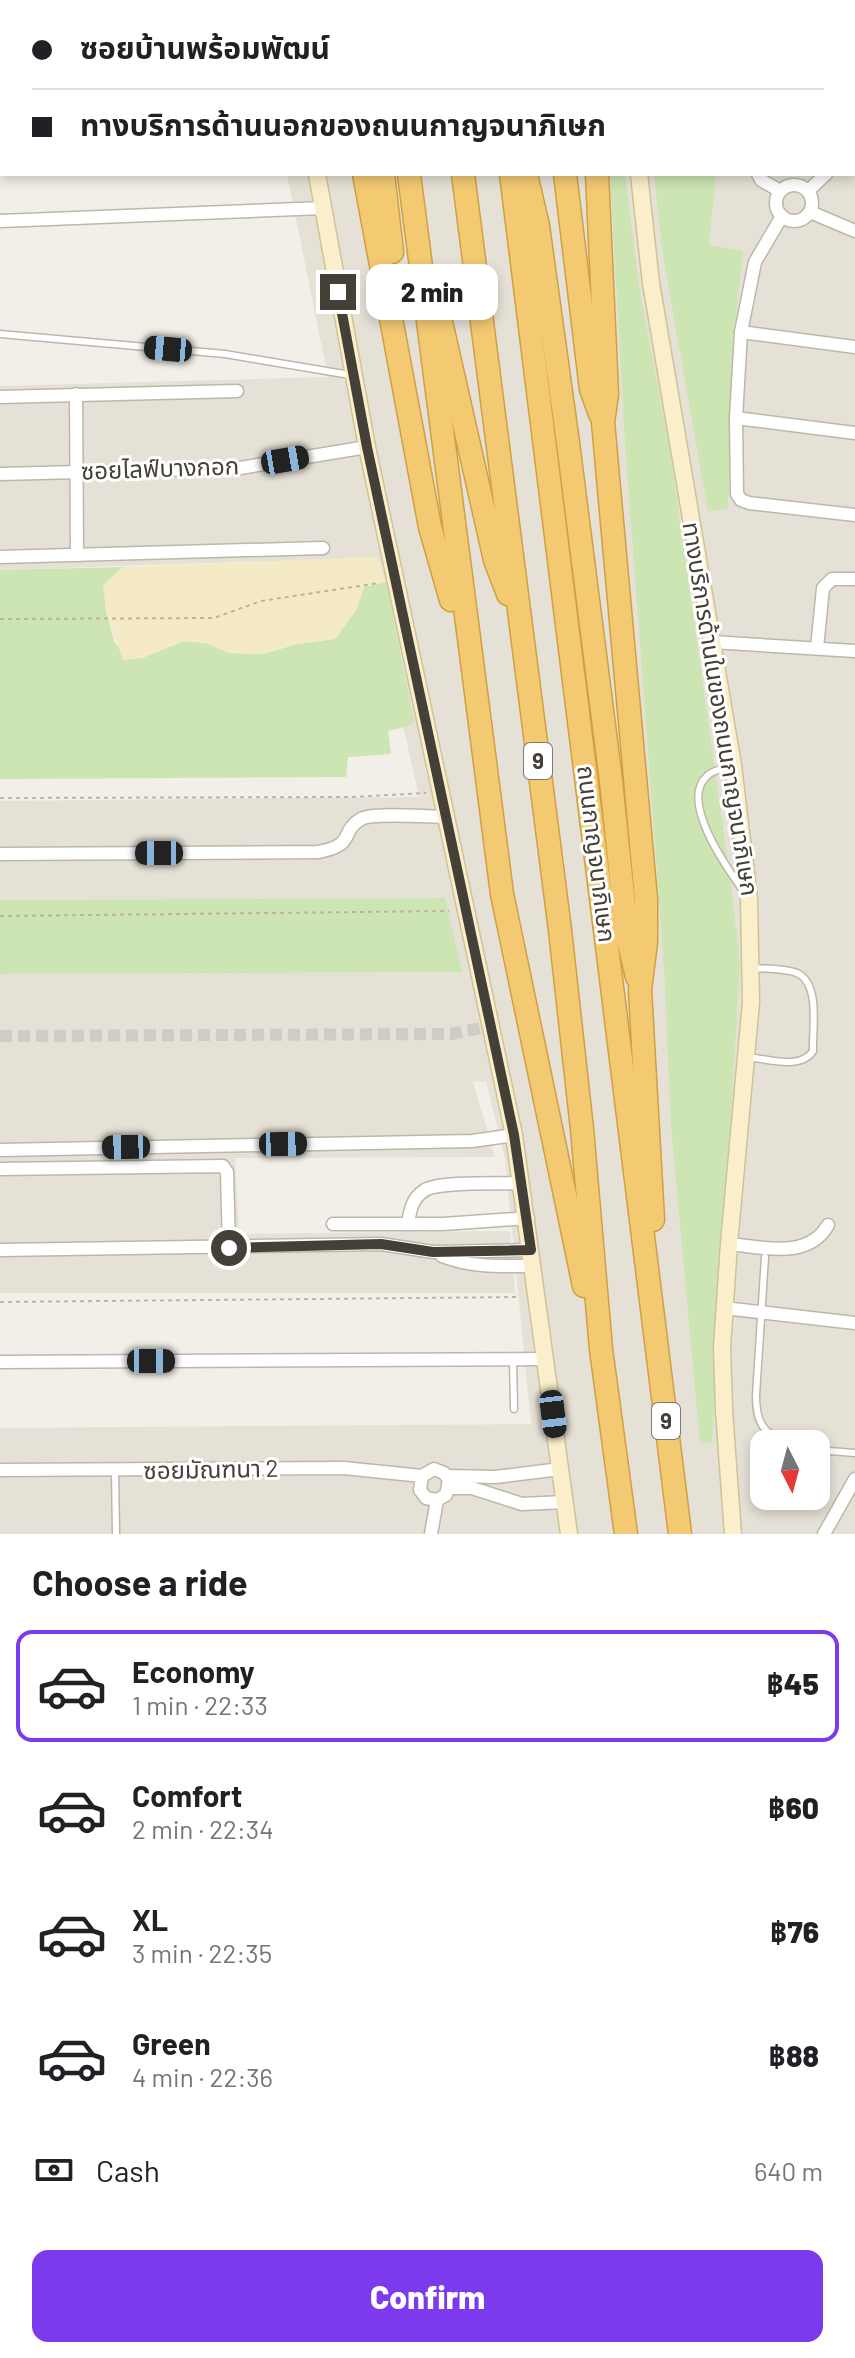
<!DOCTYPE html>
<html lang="en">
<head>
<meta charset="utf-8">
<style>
	:root { --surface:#fff; --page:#f2f2f2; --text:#202124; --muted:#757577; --line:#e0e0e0; --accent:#7c3aed }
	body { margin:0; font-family:Barlow,"Noto Sans Thai",sans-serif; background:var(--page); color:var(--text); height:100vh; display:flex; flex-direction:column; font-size:30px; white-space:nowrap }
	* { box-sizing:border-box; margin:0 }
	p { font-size:26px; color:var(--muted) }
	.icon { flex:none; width:44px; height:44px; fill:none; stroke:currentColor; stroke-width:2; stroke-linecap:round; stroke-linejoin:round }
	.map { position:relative; height:1534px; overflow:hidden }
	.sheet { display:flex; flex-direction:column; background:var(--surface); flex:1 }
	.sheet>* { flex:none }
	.guide { position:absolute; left:0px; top:0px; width:856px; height:176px; box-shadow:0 4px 12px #0003; display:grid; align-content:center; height:176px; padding:0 32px; background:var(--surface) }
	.needle { width:52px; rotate:174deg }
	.fabs { position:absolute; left:750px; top:1430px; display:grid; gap:16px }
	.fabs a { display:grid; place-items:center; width:80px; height:80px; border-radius:16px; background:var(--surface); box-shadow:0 4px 12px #0003; font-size:40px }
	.end { position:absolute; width:36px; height:36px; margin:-18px; border:10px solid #454037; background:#fff; box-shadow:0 0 0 4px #fff }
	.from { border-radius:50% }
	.bubble { position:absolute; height:56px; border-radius:16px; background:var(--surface); box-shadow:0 4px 12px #0003; font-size:26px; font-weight:800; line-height:56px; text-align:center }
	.car { position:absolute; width:24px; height:48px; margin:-24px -12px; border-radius:10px; box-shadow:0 0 6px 2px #0007; background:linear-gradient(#222 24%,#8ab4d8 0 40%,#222 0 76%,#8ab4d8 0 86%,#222 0) }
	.guide b { display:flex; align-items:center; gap:28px; height:76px; font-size:30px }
	.guide b+b { border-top:2px solid var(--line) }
	.guide i { width:20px; height:20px; background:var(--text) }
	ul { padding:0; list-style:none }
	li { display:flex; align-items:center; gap:24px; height:112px; margin:0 16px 12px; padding:0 16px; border:4px solid transparent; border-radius:16px }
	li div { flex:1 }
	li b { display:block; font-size:30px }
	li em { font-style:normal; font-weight:800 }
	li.active { border-color:var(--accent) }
	li>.icon { width:72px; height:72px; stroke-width:1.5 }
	h2 { padding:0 32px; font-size:36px; line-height:96px }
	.pay { display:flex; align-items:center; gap:20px; height:88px; padding:0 32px; font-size:30px }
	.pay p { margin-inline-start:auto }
	.cta { display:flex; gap:16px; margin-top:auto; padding:16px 32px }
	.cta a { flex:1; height:92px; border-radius:16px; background:var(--accent); color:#fff; font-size:32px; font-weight:800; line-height:92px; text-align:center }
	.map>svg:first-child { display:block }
</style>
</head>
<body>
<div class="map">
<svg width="855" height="1534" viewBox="0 0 855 1534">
	<rect width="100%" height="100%" fill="#f2efe8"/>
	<path fill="#e6e1d6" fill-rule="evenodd" d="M252,0H855V1534H0V1428L531,1424L505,1159L486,1081L473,1082L495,1157L235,1158L239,1234L510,1231L515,1293H0V974L460,972L443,898L0,900V801L419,797L366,558L0,570V386L328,377L287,174H854V2ZM764,1444H816V1496H764Z"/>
	<g fill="#cde4b3">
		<polygon points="610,174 625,174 640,292 671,457 731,884 740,964 712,1443 700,1443 671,1126 664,966 625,443"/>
		<polygon points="654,174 716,174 709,245 743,251 733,342 728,509 708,511 662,250"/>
		<polygon points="123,567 104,585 106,611 115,644 142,658 184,641 206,643 229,653 263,654 297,644 335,639 356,610 364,587 386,582 414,721 409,726 388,731 391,754 348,757 346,777 0,779 0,570"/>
		<polygon points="445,898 462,972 0,974 0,900"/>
	</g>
	<polygon fill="#f4ebc6" points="377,557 386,582 364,587 356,610 335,639 297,644 263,654 229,653 206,643 184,641 142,658 123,660 106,611 103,585 123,567"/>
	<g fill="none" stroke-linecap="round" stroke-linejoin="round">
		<polyline stroke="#cfccc5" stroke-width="12" stroke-dasharray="12 6" stroke-linecap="butt" points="0,1036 451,1034 492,1026"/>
		<defs>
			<g id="lane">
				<polyline points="0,334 225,354 350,375"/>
				<path d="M730,766C723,769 713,770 707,776C679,801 727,868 742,889"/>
				<path d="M748,1057C767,1059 801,1070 813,1051C812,1030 821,984 797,973C784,968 766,969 752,968"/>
				<path d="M765,1257L756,1395C756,1431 767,1435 800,1444"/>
				<polyline points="513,1358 514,1409"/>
				<polyline points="816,1450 855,1453"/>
				<polyline points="115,1470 116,1534"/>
			</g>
			<g id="street">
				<polyline points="755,2 756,0"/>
				<polyline points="0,47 2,46"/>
				<polyline points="854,76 855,73"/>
				<polyline points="854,124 855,125"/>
				<polyline points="758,174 761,180 780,191"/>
				<circle cx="794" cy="203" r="18"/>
				<polyline points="808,191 826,174"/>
				<polyline points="810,212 855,231"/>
				<polyline points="782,216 755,262 741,332 736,418 737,494 741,500 749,503 855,515"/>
				<polyline points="0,221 323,208"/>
				<polyline points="741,332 855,347"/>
				<polyline points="76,394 77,555"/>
				<polyline points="0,397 237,391"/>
				<polyline points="736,418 855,433"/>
				<polyline points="0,474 240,468 367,447"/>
				<polyline points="0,557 323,548"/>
				<polyline points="712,642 855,651"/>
				<polyline points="817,648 823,588 832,579 855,579"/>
				<path d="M0,854L318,852C357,845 339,832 361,819C373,812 429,817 446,817"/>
				<polyline points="0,1150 472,1141 514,1135"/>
				<polyline points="0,1169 223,1166 227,1172 229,1248"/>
				<polyline points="333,1224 443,1224 528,1218"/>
				<path d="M408,1224C410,1210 412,1198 425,1190C440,1181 501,1184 522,1183"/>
				<path d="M729,1244C763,1247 808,1260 828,1225"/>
				<polyline points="0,1250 381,1244 433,1252 531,1250"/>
				<path d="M442,1256C473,1268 501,1266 533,1266"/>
				<polyline points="724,1308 855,1323"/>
				<polyline points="0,1362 546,1359"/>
				<polyline points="0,1470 344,1468 422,1476 434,1469 444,1473 449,1480 446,1495 437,1500 426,1498 420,1490 422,1476"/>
				<polyline points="447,1476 496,1477 560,1469"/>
				<polyline points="449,1488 472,1488 522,1504 564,1502"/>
				<polyline points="431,1534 437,1500"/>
				<polyline points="824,1534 855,1479"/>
			</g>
			<g id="secondary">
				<polyline points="252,0 253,2"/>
				<polyline points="629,0 629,2"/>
				<polyline points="317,174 367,447 514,1135 569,1534"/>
				<polyline points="639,174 651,283 733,765 749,899 751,1002 729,1244 722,1347 724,1411 733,1534"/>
			</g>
			<g id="highway">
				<polyline points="327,0 327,2"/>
				<polyline points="362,0 362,2"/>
				<polyline points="387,0 387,2"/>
				<polyline points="404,0 407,2"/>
				<polyline points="442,0 442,2"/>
				<polyline points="489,0 490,2"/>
				<polyline points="544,0 544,2"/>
				<polyline points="586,0 587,2"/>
				<polyline points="364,174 430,527 451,600"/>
				<polyline points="383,174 392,252"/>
				<polyline points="409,174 502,894 584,1286"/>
				<polyline points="463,174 560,930 582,1129 601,1349 626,1534"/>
				<polyline points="511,174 680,1534"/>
				<polyline points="526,174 538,226 568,443 611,781 627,935 637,977"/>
				<polyline points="565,174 591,389 600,414"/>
				<polyline points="597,174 607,394 603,422 646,899 646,942 640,990 653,1220"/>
				<polyline points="439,313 495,560 508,594"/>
			</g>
		</defs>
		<use href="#lane" stroke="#bdb7ab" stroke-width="9"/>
		<use href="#street" stroke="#bdb7ab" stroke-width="15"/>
		<use href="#secondary" stroke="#cfc29a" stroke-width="19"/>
		<use href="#highway" stroke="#d19f43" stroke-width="25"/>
		<g stroke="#beb39d" stroke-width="2" stroke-dasharray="4 4" stroke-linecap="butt">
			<polyline points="0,619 214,618 261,601 379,583"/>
			<polyline points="0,798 353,797 426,793"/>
			<polyline points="0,916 449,911"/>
			<polyline points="0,1302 520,1297"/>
		</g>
		<use href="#lane" stroke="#fff" stroke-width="6"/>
		<use href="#street" stroke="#fff" stroke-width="12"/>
		<use href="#secondary" stroke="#faefca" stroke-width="16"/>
		<use href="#highway" stroke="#f3ca72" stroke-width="22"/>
	</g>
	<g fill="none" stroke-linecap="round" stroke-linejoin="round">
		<polyline stroke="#454037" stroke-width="10" points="229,1248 381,1244 433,1252 531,1250 514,1135 367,447 338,292"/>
	</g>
	<g text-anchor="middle" stroke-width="6" stroke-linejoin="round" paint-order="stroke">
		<g fill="#fff" stroke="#7d7973" stroke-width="2">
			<rect x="524" y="743" width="28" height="36" rx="6"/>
			<rect x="652" y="1403" width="28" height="36" rx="6"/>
		</g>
		<g font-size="22" font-weight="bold" fill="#454037">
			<text x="538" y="769">9</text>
			<text x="666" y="1429">9</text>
		</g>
		<g font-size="24" fill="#454037" stroke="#fff">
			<text transform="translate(160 469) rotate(-2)" y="8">ซอยไลฟ์บางกอก</text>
			<text transform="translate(720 709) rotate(81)" y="8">ทางบริการด้านในของถนนกาญจนาภิเษก</text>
			<text transform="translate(596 854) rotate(83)" y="8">ถนนกาญจนาภิเษก</text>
			<text transform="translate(211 1470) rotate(-1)" y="8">ซอยมัณฑนา 2</text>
		</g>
	</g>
</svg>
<div class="fabs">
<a><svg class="needle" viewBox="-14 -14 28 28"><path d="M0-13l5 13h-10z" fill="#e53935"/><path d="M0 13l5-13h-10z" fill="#757577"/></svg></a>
</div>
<i class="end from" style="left:229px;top:1248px"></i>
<i class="end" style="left:338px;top:292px"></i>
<div class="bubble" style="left:366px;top:264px;width:132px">2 min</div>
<i class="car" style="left:168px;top:349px;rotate:275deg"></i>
<i class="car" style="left:285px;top:460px;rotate:80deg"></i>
<i class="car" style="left:159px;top:853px;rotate:270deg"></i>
<i class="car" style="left:283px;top:1144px;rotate:89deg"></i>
<i class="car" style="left:126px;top:1147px;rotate:269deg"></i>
<i class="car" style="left:151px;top:1361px;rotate:90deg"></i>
<i class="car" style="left:553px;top:1414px;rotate:173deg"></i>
<div class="guide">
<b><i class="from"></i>ซอยบ้านพร้อมพัฒน์</b>
<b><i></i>ทางบริการด้านนอกของถนนกาญจนาภิเษก</b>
</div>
</div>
<section class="sheet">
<h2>Choose a ride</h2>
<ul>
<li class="active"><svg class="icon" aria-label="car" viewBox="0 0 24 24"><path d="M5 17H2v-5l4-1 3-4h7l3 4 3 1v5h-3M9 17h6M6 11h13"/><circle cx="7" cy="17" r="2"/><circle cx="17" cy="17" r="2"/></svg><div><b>Economy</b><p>1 min · 22:33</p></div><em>฿45</em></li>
<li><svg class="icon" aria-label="car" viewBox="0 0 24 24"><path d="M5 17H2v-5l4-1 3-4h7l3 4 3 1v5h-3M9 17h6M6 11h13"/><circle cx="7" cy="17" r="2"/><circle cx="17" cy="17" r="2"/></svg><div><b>Comfort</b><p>2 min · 22:34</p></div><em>฿60</em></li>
<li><svg class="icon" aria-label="car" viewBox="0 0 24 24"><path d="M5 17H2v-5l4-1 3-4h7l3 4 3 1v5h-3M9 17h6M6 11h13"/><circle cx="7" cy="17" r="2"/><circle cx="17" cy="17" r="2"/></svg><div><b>XL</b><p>3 min · 22:35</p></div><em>฿76</em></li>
<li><svg class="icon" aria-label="car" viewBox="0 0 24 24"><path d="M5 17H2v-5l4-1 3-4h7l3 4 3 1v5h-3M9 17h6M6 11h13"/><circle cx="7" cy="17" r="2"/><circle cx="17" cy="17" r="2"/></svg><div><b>Green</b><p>4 min · 22:36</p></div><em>฿88</em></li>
</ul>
<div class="pay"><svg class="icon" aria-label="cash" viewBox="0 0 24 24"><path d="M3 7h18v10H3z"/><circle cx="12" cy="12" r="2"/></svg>Cash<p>640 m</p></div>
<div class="cta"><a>Confirm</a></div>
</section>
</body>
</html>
